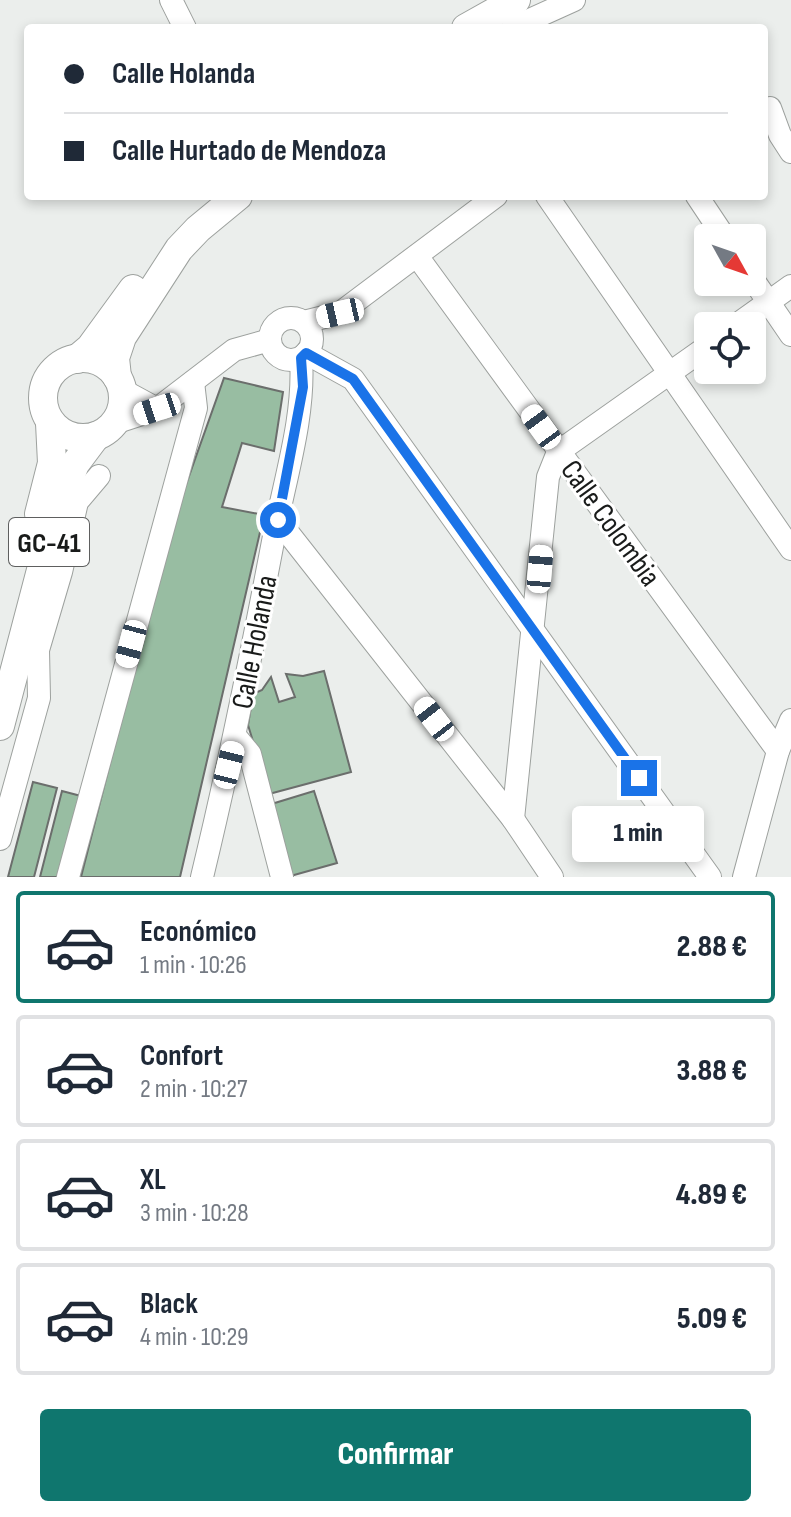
<!DOCTYPE html>
<html lang="es">
<head>
<meta charset="utf-8">
<style>
	:root { --surface:#fff; --page:#f6f6f7; --text:#1f2937; --muted:#747a83; --line:#e0e1e3; --accent:#0f766e }
	body { margin:0; font-family:"Sofia Sans Condensed",sans-serif; background:var(--page); color:var(--text); height:100vh; display:flex; flex-direction:column; font-size:30px; white-space:nowrap }
	* { box-sizing:border-box; margin:0 }
	p { font-size:26px; color:var(--muted) }
	.icon { flex:none; width:44px; height:44px; fill:none; stroke:currentColor; stroke-width:2; stroke-linecap:round; stroke-linejoin:round }
	.map { position:relative; height:877px; overflow:hidden }
	.drawer { display:flex; flex-direction:column; background:var(--surface); flex:1 }
	.drawer>* { flex:none }
	.hud { position:absolute; left:24px; top:24px; width:744px; height:176px; border-radius:8px; box-shadow:0 4px 12px #0003; display:grid; align-content:center; height:176px; padding:0 40px; background:var(--surface) }
	.needle { width:52px; rotate:130deg }
	.tools { position:absolute; left:694px; top:224px; display:grid; gap:16px }
	.tools a { display:grid; place-items:center; width:72px; height:72px; border-radius:8px; background:var(--surface); box-shadow:0 4px 12px #0003; font-size:40px }
	.end { position:absolute; width:36px; height:36px; margin:-18px; border:10px solid #1a73e8; background:#fff; box-shadow:0 0 0 4px #fff }
	.from { border-radius:50% }
	.bubble { position:absolute; height:56px; border-radius:8px; background:var(--surface); box-shadow:0 4px 12px #0003; font-size:26px; font-weight:800; line-height:56px; text-align:center }
	.car { position:absolute; width:24px; height:48px; margin:-24px -12px; border-radius:10px; box-shadow:0 0 6px 2px #0007; background:linear-gradient(#fff 24%,#345 0 40%,#fff 0 76%,#345 0 86%,#fff 0) }
	.hud b { display:flex; align-items:center; gap:28px; height:76px; font-size:30px }
	.hud b+b { border-top:2px solid var(--line) }
	.hud i { width:20px; height:20px; background:var(--text) }
	ul { padding:14px 0 0; list-style:none }
	li { display:flex; align-items:center; gap:24px; height:112px; margin:0 16px 12px; padding:0 24px; border:4px solid var(--line); border-radius:8px }
	li div { flex:1 }
	li b { display:block; font-size:30px }
	li em { font-style:normal; font-weight:800 }
	li.active { border-color:var(--accent) }
	li>.icon { width:72px; height:72px; stroke-width:1.5 }
	.primary-button { display:flex; gap:16px; margin-top:auto; padding:16px 40px }
	.primary-button a { flex:1; height:92px; border-radius:8px; background:var(--accent); color:#fff; font-size:32px; font-weight:800; line-height:92px; text-align:center }
	.map>svg:first-child { display:block }
</style>
</head>
<body>
<div class="map">
<svg width="791" height="877" viewBox="0 0 791 877">
	<rect width="100%" height="100%" fill="#ebeeec"/>
	<g fill="#98bda2" stroke="#6b6e6c" stroke-width="2">
		<polygon points="224,378 283,392 274,451 242,443 222,507 264,515 180,877 81,877 168,535"/>
		<polygon points="324,671 351,772 269,794 248,725 253,694 262,690 271,677 279,702 295,697 286,674 303,676"/>
		<polygon points="33,782 57,788 34,877 8,877"/>
		<polygon points="62,791 81,796 60,877 40,877"/>
		<polygon points="314,791 337,863 287,877 265,806"/>
	</g>
	<g fill="none" stroke-linecap="round" stroke-linejoin="round">
		<defs>
			<g id="minor">
				<polyline points="171,0 185,28"/>
				<polyline points="512,28 574,0"/>
				<polyline points="770,108 780,135 791,152"/>
				<polyline points="547,196 791,549"/>
				<polyline points="697,196 725,238"/>
				<polyline points="417,256 778,751"/>
				<polyline points="752,278 791,335"/>
				<circle cx="291" cy="339" r="21"/>
				<polyline points="304,322 340,313 496,196"/>
				<polyline points="735,326 791,286"/>
				<polyline points="306,353 353,379 710,877"/>
				<polyline points="122,390 157,409"/>
				<polyline points="114,423 157,409 234,350 270,340"/>
				<polyline points="278,520 513,819 552,877"/>
				<polyline points="236,737 250,754 282,877"/>
				<polyline points="513,819 548,477 558,452 708,346"/>
				<polyline points="0,839 39,698 38,650 61,572 77,502 99,476"/>
				<polyline points="68,877 196,408 193,382"/>
				<path d="M202,877C230,762 253,647 275,531C286,475 305,415 301,358"/>
				<polyline points="744,877 778,751 791,720"/>
			</g>
			<g id="major">
				<polyline points="466,28 516,0"/>
				<circle cx="83" cy="398" r="40"/>
				<polyline points="77,359 90,348 133,289"/>
				<polyline points="117,377 115,358 122,337 179,249 198,229 238,196"/>
				<polyline points="39,514 52,463 50,423"/>
				<polyline points="0,726 57,509 75,464 96,436"/>
			</g>
		</defs>
		<use href="#minor" stroke="#9da19e" stroke-width="24"/>
		<use href="#major" stroke="#9da19e" stroke-width="30"/>
		<use href="#minor" stroke="#fff" stroke-width="22"/>
		<use href="#major" stroke="#fff" stroke-width="28"/>
	</g>
	<g fill="none" stroke-linecap="round" stroke-linejoin="round">
		<polyline stroke="#1a73e8" stroke-width="10" points="278,520 303,387 301,358 306,353 353,379 639,778"/>
	</g>
	<g text-anchor="middle" stroke-width="6" stroke-linejoin="round" paint-order="stroke">
		<rect fill="#fff" stroke="#5e5f5f" stroke-width="2" x="9" y="518" width="80" height="48" rx="6"/>
		<g font-size="28" font-weight="bold" fill="#191b1a">
			<text x="49" y="552">GC-41</text>
		</g>
		<g font-size="30" fill="#191b1a" stroke="#fff">
			<text transform="translate(611 523) rotate(54)" y="10">Calle Colombia</text>
			<text transform="translate(254 642) rotate(-79)" y="10">Calle Holanda</text>
		</g>
	</g>
</svg>
<div class="tools">
<a><svg class="needle" viewBox="-14 -14 28 28"><path d="M0-13l5 13h-10z" fill="#e53935"/><path d="M0 13l5-13h-10z" fill="#747a83"/></svg></a>
<a><svg class="icon" aria-label="locate" viewBox="0 0 24 24"><circle cx="12" cy="12" r="6"/><path d="M12 2v4M12 18v4M2 12h4M18 12h4"/></svg></a>
</div>
<i class="end from" style="left:278px;top:520px"></i>
<i class="end" style="left:639px;top:778px"></i>
<div class="bubble" style="left:572px;top:806px;width:132px">1 min</div>
<i class="car" style="left:340px;top:313px;rotate:257deg"></i>
<i class="car" style="left:157px;top:409px;rotate:252deg"></i>
<i class="car" style="left:541px;top:427px;rotate:324deg"></i>
<i class="car" style="left:540px;top:569px;rotate:5deg"></i>
<i class="car" style="left:131px;top:644px;rotate:195deg"></i>
<i class="car" style="left:434px;top:719px;rotate:322deg"></i>
<i class="car" style="left:229px;top:765px;rotate:14deg"></i>
<div class="hud">
<b><i class="from"></i>Calle Holanda</b>
<b><i></i>Calle Hurtado de Mendoza</b>
</div>
</div>
<section class="drawer">
<ul>
<li class="active"><svg class="icon" aria-label="car" viewBox="0 0 24 24"><path d="M5 17H2v-5l4-1 3-4h7l3 4 3 1v5h-3M9 17h6M6 11h13"/><circle cx="7" cy="17" r="2"/><circle cx="17" cy="17" r="2"/></svg><div><b>Económico</b><p>1 min · 10:26</p></div><em>2.88 €</em></li>
<li><svg class="icon" aria-label="car" viewBox="0 0 24 24"><path d="M5 17H2v-5l4-1 3-4h7l3 4 3 1v5h-3M9 17h6M6 11h13"/><circle cx="7" cy="17" r="2"/><circle cx="17" cy="17" r="2"/></svg><div><b>Confort</b><p>2 min · 10:27</p></div><em>3.88 €</em></li>
<li><svg class="icon" aria-label="car" viewBox="0 0 24 24"><path d="M5 17H2v-5l4-1 3-4h7l3 4 3 1v5h-3M9 17h6M6 11h13"/><circle cx="7" cy="17" r="2"/><circle cx="17" cy="17" r="2"/></svg><div><b>XL</b><p>3 min · 10:28</p></div><em>4.89 €</em></li>
<li><svg class="icon" aria-label="car" viewBox="0 0 24 24"><path d="M5 17H2v-5l4-1 3-4h7l3 4 3 1v5h-3M9 17h6M6 11h13"/><circle cx="7" cy="17" r="2"/><circle cx="17" cy="17" r="2"/></svg><div><b>Black</b><p>4 min · 10:29</p></div><em>5.09 €</em></li>
</ul>
<div class="primary-button"><a>Confirmar</a></div>
</section>
</body>
</html>
